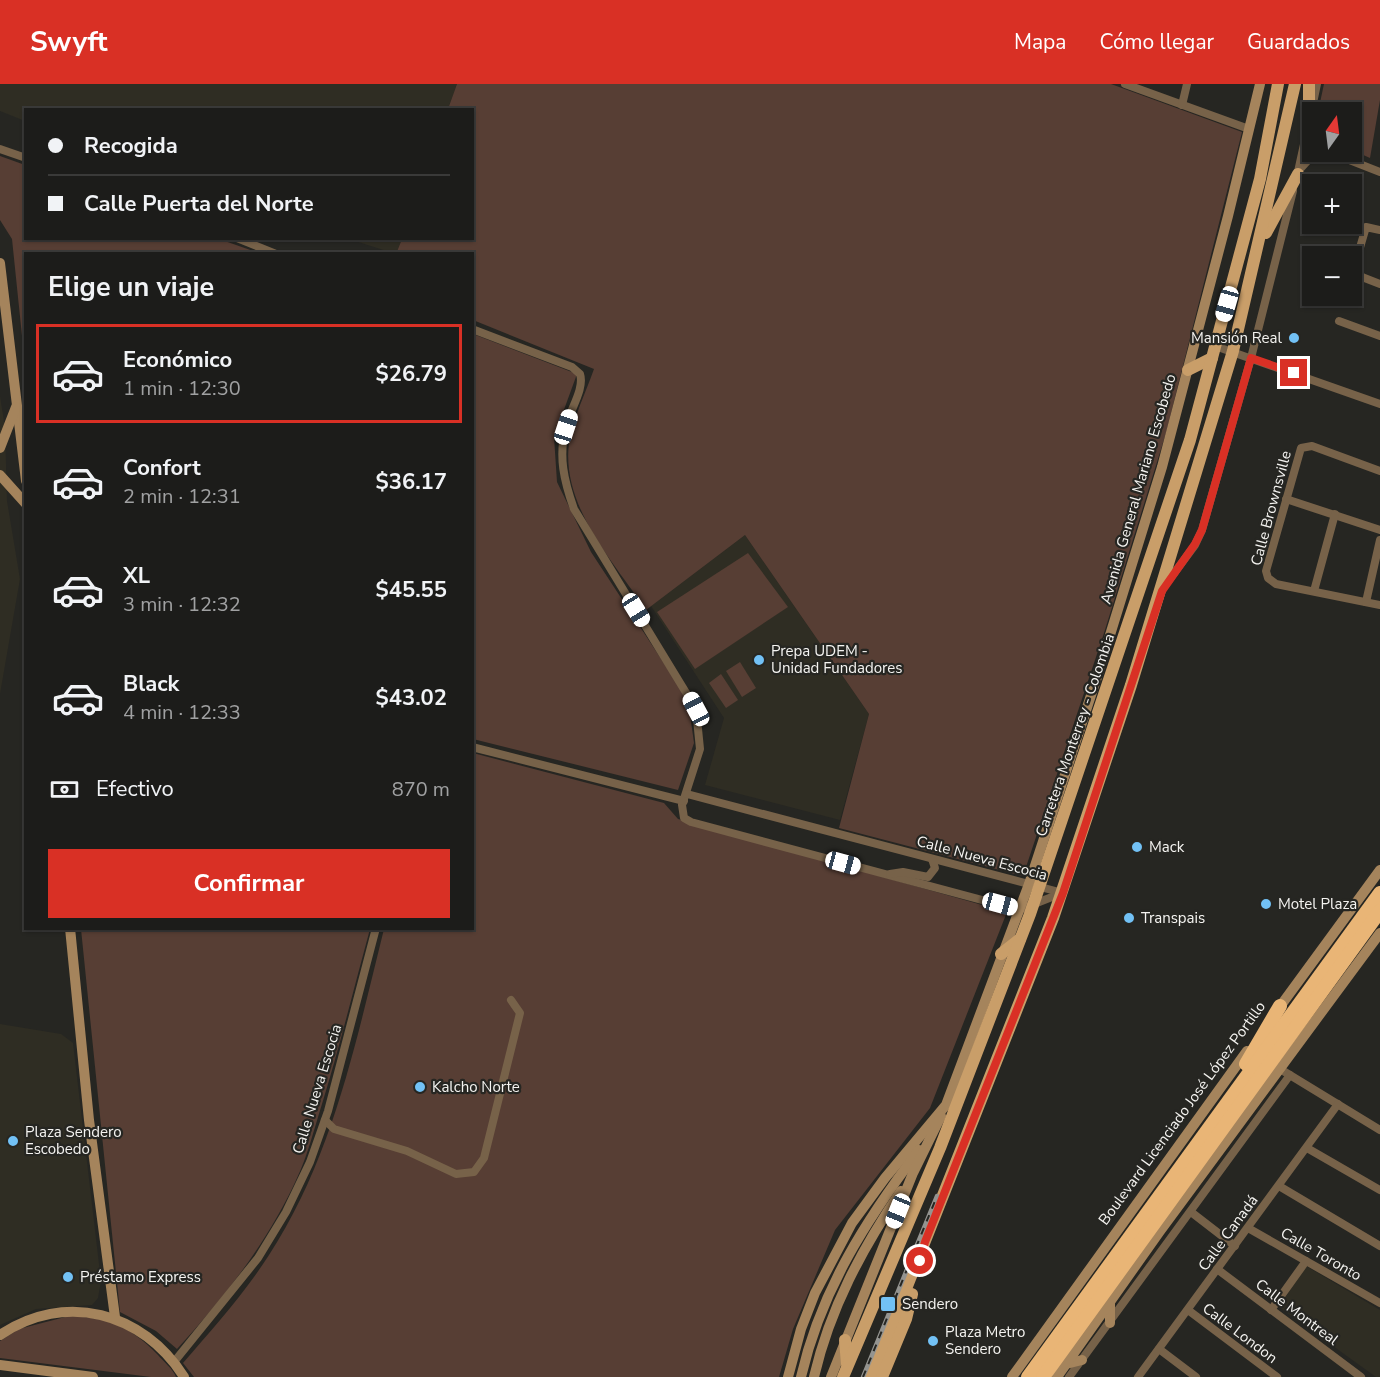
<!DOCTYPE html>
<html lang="es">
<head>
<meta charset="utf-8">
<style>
	:root { --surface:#1c1c1a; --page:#292927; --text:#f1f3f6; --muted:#a0a1a2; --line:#3a3a39; --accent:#d93025 }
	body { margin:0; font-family:"Nunito Sans",sans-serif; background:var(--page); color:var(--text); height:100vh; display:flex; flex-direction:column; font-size:22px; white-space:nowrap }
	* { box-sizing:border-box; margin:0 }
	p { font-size:20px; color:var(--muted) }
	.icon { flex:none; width:33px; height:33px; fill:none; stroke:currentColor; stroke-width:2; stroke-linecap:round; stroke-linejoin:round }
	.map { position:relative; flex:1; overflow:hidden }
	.side { position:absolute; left:24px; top:168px; width:450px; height:678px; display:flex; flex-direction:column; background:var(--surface); border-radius:0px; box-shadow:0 2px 4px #0004,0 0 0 2px var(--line) }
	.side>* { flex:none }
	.top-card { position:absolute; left:24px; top:24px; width:450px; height:132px; border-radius:0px; box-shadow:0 2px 4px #0004,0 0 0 2px var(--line); display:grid; align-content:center; height:132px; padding:0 24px; background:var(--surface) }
	.needle { width:39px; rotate:14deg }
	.controls { position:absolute; left:1302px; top:18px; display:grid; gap:12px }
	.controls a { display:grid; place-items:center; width:60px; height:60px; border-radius:0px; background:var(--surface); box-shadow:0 2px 4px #0004,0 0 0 2px var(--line); font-size:30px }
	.end { position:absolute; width:27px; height:27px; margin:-14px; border:8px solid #d93025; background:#fff; box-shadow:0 0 0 3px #fff }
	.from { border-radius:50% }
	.car { position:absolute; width:18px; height:36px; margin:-18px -9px; border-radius:8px; box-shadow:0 0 4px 2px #0007; background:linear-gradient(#fff 24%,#345 0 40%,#fff 0 76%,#345 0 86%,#fff 0) }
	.top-card b { display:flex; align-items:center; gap:21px; height:57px; font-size:22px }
	.top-card b+b { border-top:2px solid var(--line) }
	.top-card i { width:15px; height:15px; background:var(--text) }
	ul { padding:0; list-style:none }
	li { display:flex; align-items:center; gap:18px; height:99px; margin:0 12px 9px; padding:0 12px; border:3px solid transparent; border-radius:0px }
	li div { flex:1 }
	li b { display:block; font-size:22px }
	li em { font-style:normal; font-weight:700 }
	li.selected { border-color:var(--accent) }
	li>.icon { width:54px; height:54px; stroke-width:1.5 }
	h2 { padding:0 24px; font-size:27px; line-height:72px }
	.pay { display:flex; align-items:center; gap:15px; height:66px; padding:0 24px; font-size:22px }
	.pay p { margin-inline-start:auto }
	.button { display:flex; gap:12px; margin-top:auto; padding:12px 24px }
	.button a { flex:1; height:69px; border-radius:0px; background:var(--accent); color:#fff; font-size:24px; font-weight:700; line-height:69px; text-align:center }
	header { display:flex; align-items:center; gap:36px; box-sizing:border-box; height:84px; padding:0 30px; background:var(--accent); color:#fff }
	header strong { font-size:28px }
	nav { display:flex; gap:33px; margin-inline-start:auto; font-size:21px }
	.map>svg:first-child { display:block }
</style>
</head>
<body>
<header>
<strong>Swyft</strong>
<nav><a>Mapa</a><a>Cómo llegar</a><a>Guardados</a></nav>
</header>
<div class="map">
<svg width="1380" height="1293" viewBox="0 0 1380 1293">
	<rect width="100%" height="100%" fill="#262622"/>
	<g fill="#2f2d23">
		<polygon points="0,0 457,0 448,25 26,26 25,37 0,27"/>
		<polygon points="349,155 402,155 396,170"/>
		<polygon points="0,312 5,344 7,417 20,495 0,610"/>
		<polygon points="745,451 869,630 840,736 705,701 724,634 651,522"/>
		<polygon points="0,940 61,950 73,959 101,1197 98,1214 92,1221 36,1225 0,1241"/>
		<polygon points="1306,1182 1380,1226 1380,1293 1376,1293 1279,1223"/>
	</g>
	<g fill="#573e34">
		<path d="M457,0H1111L1242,48L1166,349L1104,549L1023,792L839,744L869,630L745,451L646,526C613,477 561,422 569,359C573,334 586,308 594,285L473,236L472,170H396L402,155L472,154V26L448,25Z"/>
		<polygon points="1324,0 1380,0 1380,16 1370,74 1352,66 1352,28 1318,28"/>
		<polygon points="0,72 25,81 26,154 219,155 259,169 26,170 25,281 12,155 0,136"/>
		<polygon points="473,250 577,290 554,353 557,398 591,468 688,616 694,659 678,706 473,655"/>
		<polygon points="748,469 788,523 695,585 657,528"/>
		<polygon points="740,578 756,604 742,613 726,587"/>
		<polygon points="721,590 738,616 726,624 709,599"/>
		<path d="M473,669L664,719L678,735L1007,828L930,1024L835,1146L793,1245L779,1293H194L183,1279C213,1244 244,1210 269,1171C333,1073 356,957 384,845L472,844Z"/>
		<path d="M81,845H370C354,903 340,962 322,1020C314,1045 308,1071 297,1094C268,1158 224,1214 177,1265L156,1247L120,1228Z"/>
		<path d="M69,1232C109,1234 130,1242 158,1271C164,1278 173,1285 176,1293H151L0,1274V1257L19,1245Z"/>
	</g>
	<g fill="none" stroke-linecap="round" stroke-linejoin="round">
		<g stroke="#776249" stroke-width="8">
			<polyline points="1125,0 1249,45"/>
			<polyline points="1313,19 1317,0"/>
			<polyline points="1182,21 1187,0"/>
			<polyline points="0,65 26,74"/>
			<polyline points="1329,68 1380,88"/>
			<polyline points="1300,85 1311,73 1332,70"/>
			<polyline points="1297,92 1310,33"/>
			<polyline points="1380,146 1366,143 1354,184 1362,193 1380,200"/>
			<polyline points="237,154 276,170"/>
			<polyline points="1339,237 1380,252"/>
			<path d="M472,245L572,283L580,290C585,305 569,327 566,343C558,372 564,397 574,425L696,625L700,665L682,721L684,734L691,738L1019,826L1062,809"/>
			<polyline points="1215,262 1380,320"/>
			<polyline points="1380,387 1312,362 1301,364 1266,487 1268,494 1276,500 1380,521"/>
			<polyline points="1286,415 1380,446"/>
			<polyline points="1166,500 1195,461 1202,446 1251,274 1293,107"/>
			<polyline points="1314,507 1335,430"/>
			<polyline points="1366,518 1380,456"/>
			<polyline points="472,663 684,717"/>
			<polyline points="687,710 1063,809"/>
			<polyline points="890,790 903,788 928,793 935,784 932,775"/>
			<polyline points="1280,985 1380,1046"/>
			<polyline points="325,1036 334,1045 407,1067 456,1090 474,1088 484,1074 520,929 511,916"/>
			<polyline points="1307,1064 1380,1106"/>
			<polyline points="1279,1102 1380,1162"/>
			<polyline points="1191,1128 1235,1162"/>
			<polyline points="1248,1144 1380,1219"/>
			<polyline points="1217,1185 1361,1293"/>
			<polyline points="1188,1226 1277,1293"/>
			<polyline points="1271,1226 1306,1177"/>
			<polyline points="1159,1265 1196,1293"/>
			<polyline points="174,1278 258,1174 286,1128 310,1078 328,1027 376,844"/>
			<polyline points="1069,1293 1290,991"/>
			<polyline points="1138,1293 1338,1020"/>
		</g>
		<g stroke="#a5845c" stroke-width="10">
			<polyline points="0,179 26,397"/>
			<polyline points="0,364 16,323"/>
			<polyline points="0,391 26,420"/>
			<polyline points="70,844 89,1036 115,1233"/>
			<polyline points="1276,928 1380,786"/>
			<polyline points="1110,1219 1110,1239"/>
			<path d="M0,1251C65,1207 143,1228 184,1293"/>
			<polyline points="1066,1280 1082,1276"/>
			<polyline points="0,1281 93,1293"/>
			<polyline points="788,1293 801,1245 815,1209 852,1139 885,1094 946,1021 1029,800 1097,593 1162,383 1228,132 1260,0"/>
			<path d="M801,1293C821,1206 866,1136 919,1066"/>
			<path d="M814,1293C830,1224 862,1165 901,1107"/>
			<polyline points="831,1293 913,1089 941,1032"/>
			<polyline points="1012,1293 1247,967"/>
			<polyline points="1057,1293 1160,1147 1380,849"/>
		</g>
		<g stroke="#c99e69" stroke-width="12">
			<polyline points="1309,0 1309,37"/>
			<polyline points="1266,149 1298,90"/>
			<polyline points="1188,286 1212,274"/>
			<polyline points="1001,870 1020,855"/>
			<polyline points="845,1256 847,1280"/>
			<polyline points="843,1293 940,1064 1030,830 1190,356 1260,95 1278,0"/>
			<polyline points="871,1293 1053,834 1131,601 1233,267 1295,0"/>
			<polyline points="882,1293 906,1235 912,1210"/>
		</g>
		<g stroke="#e9b576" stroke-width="14">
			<polyline points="1246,980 1280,922"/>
			<polyline points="1028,1293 1380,809"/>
			<polyline points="1043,1293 1380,827"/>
		</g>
		<defs>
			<polyline id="rail" points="863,1293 937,1112"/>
		</defs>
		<use href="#rail" stroke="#949490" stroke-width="4.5"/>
		<use href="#rail" stroke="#262622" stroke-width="2" stroke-dasharray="7" stroke-linecap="butt"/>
	</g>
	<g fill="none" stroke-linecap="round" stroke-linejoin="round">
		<polyline stroke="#d93025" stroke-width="8" points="920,1177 925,1158 1063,809 1162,507 1195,460 1202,446 1251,274 1294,289"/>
	</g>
	<g fill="#72c1f5" stroke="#262622" stroke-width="2">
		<circle cx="1294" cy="254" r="6"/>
		<circle cx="759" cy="576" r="6"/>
		<circle cx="1137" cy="763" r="6"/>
		<circle cx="1266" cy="820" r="6"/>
		<circle cx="1129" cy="834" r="6"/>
		<circle cx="420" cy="1003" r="6"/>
		<circle cx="13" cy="1057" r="6"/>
		<circle cx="68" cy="1193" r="6"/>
		<rect x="880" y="1212" width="16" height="16" rx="3"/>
		<circle cx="933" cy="1257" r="6"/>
	</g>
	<g text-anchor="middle" stroke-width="4.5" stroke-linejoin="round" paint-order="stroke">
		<g font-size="15" fill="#f5f4f1" stroke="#262622" text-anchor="start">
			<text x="1282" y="259" text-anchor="end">Mansión Real</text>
			<text x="771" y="572">Prepa UDEM -<tspan x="771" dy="17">Unidad Fundadores</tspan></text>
			<text x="1149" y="768">Mack</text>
			<text x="1278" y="825">Motel Plaza</text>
			<text x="1141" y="839">Transpais</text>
			<text x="432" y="1008">Kalcho Norte</text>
			<text x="25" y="1053">Plaza Sendero<tspan x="25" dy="17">Escobedo</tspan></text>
			<text x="80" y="1198">Préstamo Express</text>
			<text x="902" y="1225">Sendero</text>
			<text x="945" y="1253">Plaza Metro<tspan x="945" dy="17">Sendero</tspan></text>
		</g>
		<g font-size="15" fill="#f5f4f1" stroke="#262622">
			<text transform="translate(1138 405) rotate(-74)" y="5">Avenida General Mariano Escobedo</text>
			<text transform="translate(1271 424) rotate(-75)" y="5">Calle Brownsville</text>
			<text transform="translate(1075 651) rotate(-71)" y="5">Carretera Monterrey - Colombia</text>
			<text transform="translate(982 774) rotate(15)" y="5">Calle Nueva Escocia</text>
			<text transform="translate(317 1005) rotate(-73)" y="5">Calle Nueva Escocia</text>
			<text transform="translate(1182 1029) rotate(-54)" y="5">Boulevard Licenciado José López Portillo</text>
			<text transform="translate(1228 1149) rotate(-54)" y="5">Calle Canadá</text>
			<text transform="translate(1321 1170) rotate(30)" y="5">Calle Toronto</text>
			<text transform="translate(1297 1228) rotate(37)" y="5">Calle Montreal</text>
			<text transform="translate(1240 1249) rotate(37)" y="5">Calle London</text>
		</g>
	</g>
</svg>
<div class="controls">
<a><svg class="needle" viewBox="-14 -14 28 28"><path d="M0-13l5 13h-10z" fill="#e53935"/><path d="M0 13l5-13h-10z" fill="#a0a1a2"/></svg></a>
<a>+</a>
<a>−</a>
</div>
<i class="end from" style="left:920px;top:1177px"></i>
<i class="end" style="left:1294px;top:289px"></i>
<i class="car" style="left:1227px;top:220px;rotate:196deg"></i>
<i class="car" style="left:566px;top:343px;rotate:18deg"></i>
<i class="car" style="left:636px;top:526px;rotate:148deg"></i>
<i class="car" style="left:696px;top:625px;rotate:332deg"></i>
<i class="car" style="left:843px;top:779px;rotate:105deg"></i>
<i class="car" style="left:1000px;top:820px;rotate:105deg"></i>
<i class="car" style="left:898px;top:1127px;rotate:202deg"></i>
<div class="top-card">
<b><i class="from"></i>Recogida</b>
<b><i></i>Calle Puerta del Norte</b>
</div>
<section class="side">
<h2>Elige un viaje</h2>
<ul>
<li class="selected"><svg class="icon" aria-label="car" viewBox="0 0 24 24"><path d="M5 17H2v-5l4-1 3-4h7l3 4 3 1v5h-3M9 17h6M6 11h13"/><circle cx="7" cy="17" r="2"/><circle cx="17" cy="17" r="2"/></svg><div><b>Económico</b><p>1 min · 12:30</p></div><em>$26.79</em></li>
<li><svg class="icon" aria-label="car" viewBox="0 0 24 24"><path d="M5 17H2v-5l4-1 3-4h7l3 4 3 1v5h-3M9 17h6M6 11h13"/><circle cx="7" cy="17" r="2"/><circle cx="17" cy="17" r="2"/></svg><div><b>Confort</b><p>2 min · 12:31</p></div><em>$36.17</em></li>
<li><svg class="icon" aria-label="car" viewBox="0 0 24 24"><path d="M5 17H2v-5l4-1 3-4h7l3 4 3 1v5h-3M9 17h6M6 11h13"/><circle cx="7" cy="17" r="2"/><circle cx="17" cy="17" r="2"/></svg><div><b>XL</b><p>3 min · 12:32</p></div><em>$45.55</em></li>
<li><svg class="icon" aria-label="car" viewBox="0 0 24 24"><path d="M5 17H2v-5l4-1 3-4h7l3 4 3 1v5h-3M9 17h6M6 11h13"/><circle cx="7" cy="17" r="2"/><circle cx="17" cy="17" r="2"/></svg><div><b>Black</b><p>4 min · 12:33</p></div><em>$43.02</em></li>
</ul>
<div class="pay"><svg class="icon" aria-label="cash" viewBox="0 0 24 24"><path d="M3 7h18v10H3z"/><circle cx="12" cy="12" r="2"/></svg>Efectivo<p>870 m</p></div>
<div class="button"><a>Confirmar</a></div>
</section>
</div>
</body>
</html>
